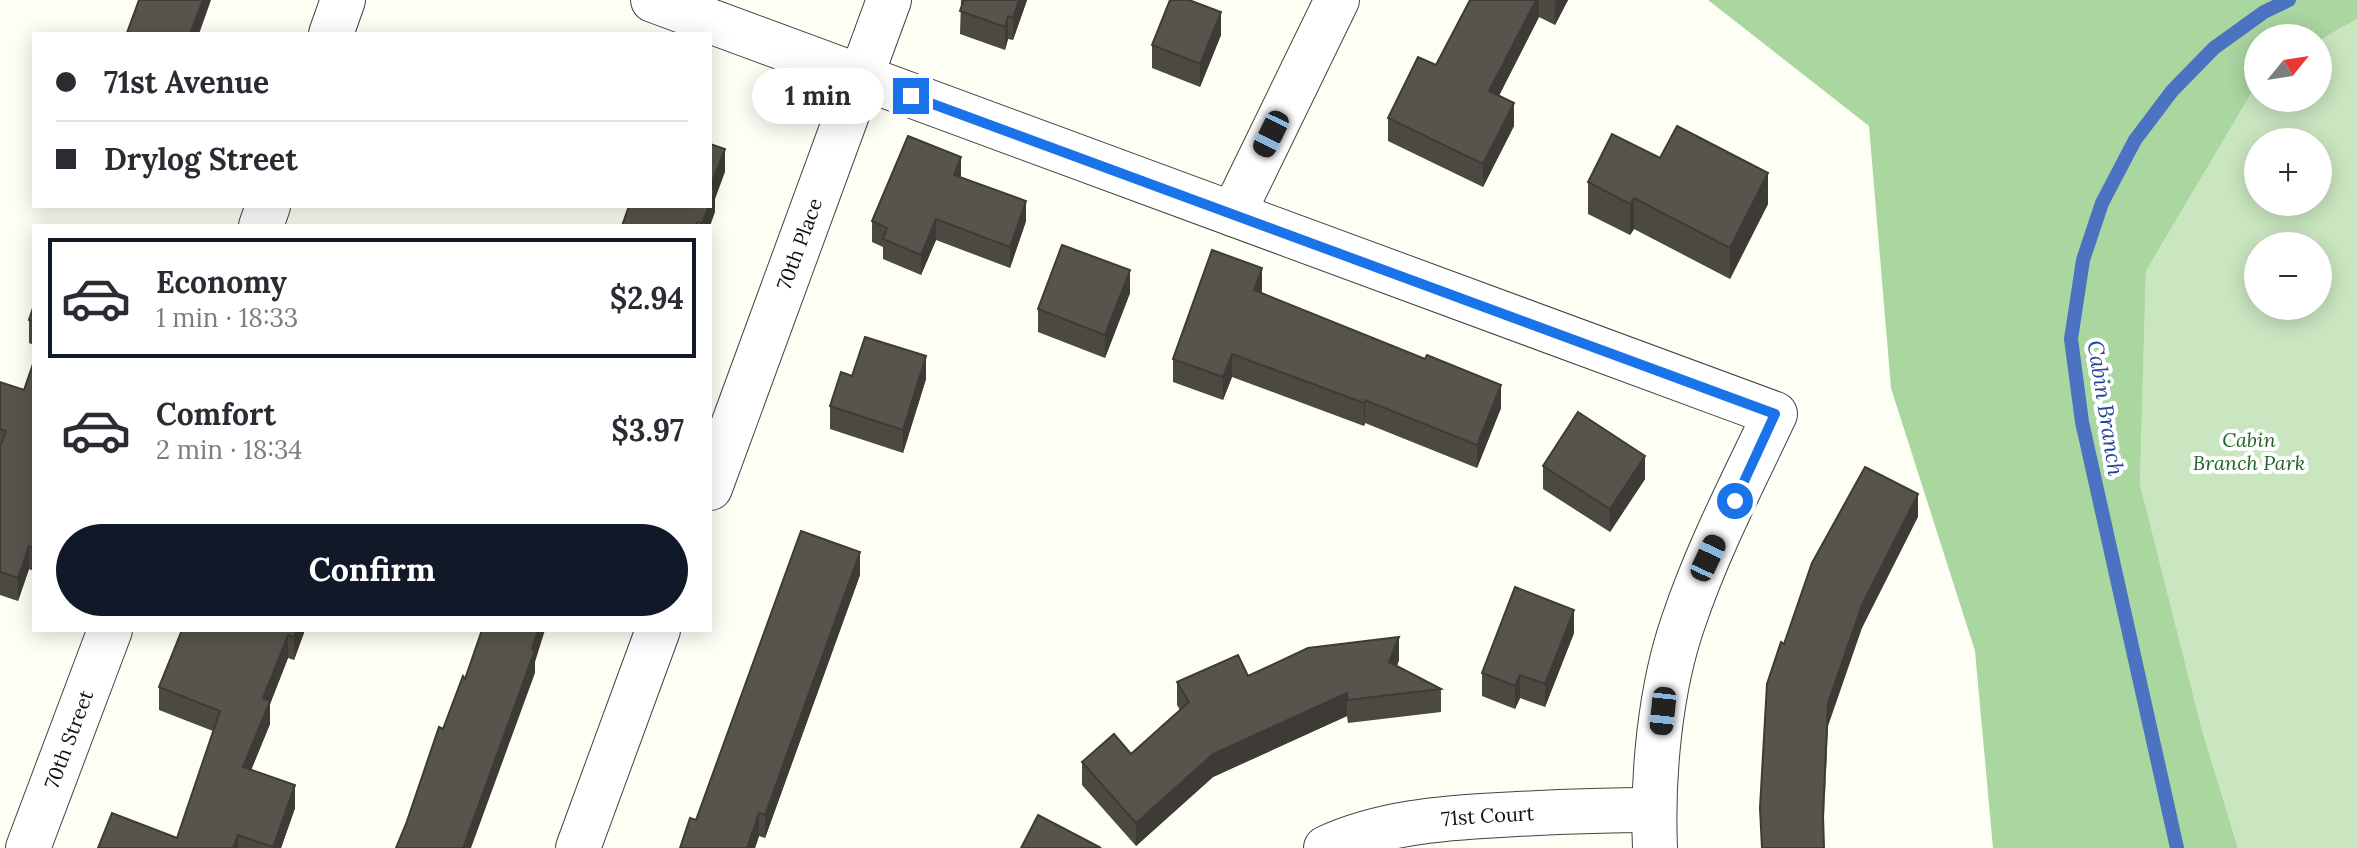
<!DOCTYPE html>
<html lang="en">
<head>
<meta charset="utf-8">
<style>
	:root { --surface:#fff; --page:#f7f7f7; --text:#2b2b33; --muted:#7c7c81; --line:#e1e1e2; --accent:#111827 }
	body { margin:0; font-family:Lora,serif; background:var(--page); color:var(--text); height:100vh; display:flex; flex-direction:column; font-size:30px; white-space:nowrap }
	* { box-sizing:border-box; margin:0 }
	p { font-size:26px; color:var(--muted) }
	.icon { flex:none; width:44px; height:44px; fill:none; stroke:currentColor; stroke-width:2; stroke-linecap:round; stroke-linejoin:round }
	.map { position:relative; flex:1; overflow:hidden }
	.panel { position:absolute; left:32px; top:224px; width:680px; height:408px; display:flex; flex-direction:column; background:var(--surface); border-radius:0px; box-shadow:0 4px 20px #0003 }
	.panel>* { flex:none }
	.hud { position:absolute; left:32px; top:32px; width:680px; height:176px; border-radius:0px; box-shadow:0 4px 20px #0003; display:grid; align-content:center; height:176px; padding:0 24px; background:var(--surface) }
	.needle { width:52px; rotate:60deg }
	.controls { position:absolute; left:2244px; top:24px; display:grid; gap:16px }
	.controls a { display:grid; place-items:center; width:88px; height:88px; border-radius:50%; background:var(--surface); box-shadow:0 4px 20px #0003; font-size:40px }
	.end { position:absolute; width:36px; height:36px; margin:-18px; border:10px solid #1a73e8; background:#fff; box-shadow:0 0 0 4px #fff }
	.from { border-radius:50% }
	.bubble { position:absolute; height:56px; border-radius:28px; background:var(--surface); box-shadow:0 4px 20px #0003; font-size:26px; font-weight:800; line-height:56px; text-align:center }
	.car { position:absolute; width:24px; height:48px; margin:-24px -12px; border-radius:10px; box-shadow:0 0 6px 2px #0007; background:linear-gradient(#222 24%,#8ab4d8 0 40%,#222 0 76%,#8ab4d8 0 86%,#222 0) }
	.hud b { display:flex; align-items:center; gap:28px; height:76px; font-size:30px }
	.hud b+b { border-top:2px solid var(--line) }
	.hud i { width:20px; height:20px; background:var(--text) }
	ul { padding:14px 0 0; list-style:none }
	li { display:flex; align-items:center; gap:24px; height:120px; margin:0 16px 12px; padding:0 8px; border:4px solid transparent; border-radius:0px }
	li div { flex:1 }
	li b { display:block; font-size:30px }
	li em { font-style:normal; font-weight:800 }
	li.active { border-color:var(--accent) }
	li>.icon { width:72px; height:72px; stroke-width:1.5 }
	.button { display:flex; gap:16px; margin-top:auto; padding:16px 24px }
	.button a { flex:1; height:92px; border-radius:48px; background:var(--accent); color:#fff; font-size:32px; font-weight:800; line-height:92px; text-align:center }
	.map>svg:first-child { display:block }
</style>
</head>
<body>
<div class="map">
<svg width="2357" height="848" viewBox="0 0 2357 848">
	<rect width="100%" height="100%" fill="#fdfef4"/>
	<path fill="#cae6c0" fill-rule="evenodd" d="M2357,19V848H2238L2202,730L2140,484L2146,271L2258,82V98H2318V41ZM2258,142H2318V202H2258ZM2258,246H2318V306H2258Z"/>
	<polygon fill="#aad6a0" points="1708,0 2357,0 2357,19 2318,41 2318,38 2258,38 2258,82 2146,271 2140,484 2202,730 2238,848 1993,848 1975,651 1891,388 1869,126"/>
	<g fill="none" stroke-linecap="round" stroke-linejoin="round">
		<polyline stroke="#4b73c1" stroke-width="14" points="2177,848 2082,422 2071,339 2083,260 2102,203 2135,140 2172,91 2214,48 2264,12 2289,0"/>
		<defs>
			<g id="minor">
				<path d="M653,0L1775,414C1743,482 1708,549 1684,620C1660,688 1652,776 1655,848"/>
				<polyline points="331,34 343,0"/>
				<polyline points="1233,214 1337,0"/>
				<polyline points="261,226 268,206"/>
				<path id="s1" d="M710,488L889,0"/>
				<path id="s2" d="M28,848L110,630"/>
				<polyline points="578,848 658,630"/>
				<path id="s3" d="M1326,848C1380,823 1441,818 1500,815C1551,812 1602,810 1653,810"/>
			</g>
		</defs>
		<use href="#minor" stroke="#434343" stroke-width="46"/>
		<use href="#minor" stroke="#fff" stroke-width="44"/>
	</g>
	<g fill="#4c4842">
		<polygon points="961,0 1027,0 1013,40 1008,39 1005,50 960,34"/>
		<polygon points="1470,0 1568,0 1555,25 1539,17 1499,96 1514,126 1483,187 1388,141 1388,118 1436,65"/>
		<polygon points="1221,35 1200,87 1152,68 1152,45"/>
		<polygon points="1660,158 1768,204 1730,279 1634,229 1630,235 1588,214 1588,182"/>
		<polygon points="961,177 1026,221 1010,268 936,240 921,275 883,259 883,247 872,242 872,221"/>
		<polygon points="1262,291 1261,293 1501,408 1477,468 1365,423 1364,426 1232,377 1223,400 1173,382 1173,359"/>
		<polygon points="1130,293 1105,358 1038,332 1038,309"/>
		<polygon points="34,305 34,345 29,343 29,320"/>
		<polygon points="34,361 34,571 29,569 18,601 0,595 0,382 24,390"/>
		<polygon points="852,376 926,379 903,453 830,429 830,406"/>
		<polygon points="1543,466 1645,479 1610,532 1543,489"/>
		<polygon points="860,575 765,838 759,836 755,848 680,848 696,820"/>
		<polygon points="182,630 305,630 294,660 288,658 270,704 270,724 251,770 295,808 281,848 98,848 177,838 213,731 159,710 159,687"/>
		<polygon points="1574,633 1545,707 1520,698 1515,709 1482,696 1482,673"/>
		<polygon points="1399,660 1397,666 1441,689 1441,712 1348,723 1347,716 1213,777 1136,846 1082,785 1082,762 1131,754 1180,710 1177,705 1177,682"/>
	</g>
	<g fill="#3e3b36">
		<polygon points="203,0 211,0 199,34 190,34"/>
		<polygon points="1019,0 1027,0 1013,40 1013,18"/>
		<polygon points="1536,0 1539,0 1539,17 1489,114 1489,91"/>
		<polygon points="1556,0 1568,0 1555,25 1555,2"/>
		<polygon points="1221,12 1221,35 1200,87 1200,64"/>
		<polygon points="1008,16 1008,39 1005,50 1005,27"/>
		<polygon points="1514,103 1514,126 1483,187 1483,164"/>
		<polygon points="725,149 725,172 715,199 715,212 710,226 702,226 709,206 710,206 710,188"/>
		<polygon points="961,157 961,178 954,175"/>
		<polygon points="1768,173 1768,204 1730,279 1730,248"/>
		<polygon points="1634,198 1634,229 1630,235 1630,204"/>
		<polygon points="1026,201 1026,221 1010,268 1010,247"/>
		<polygon points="936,219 936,240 921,275 921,255"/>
		<polygon points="1262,268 1262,291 1254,313 1254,290"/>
		<polygon points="1130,270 1130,293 1105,358 1105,335"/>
		<polygon points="1232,354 1232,377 1223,400 1223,377"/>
		<polygon points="926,356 926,379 903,453 903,430"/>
		<polygon points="1501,385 1501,408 1477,468 1477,445"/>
		<polygon points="1365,400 1365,423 1364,426 1364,403"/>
		<polygon points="1645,456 1645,479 1610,532 1610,509"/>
		<polygon points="1918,494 1918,517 1862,628 1828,726 1823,839 1828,703 1862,605"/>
		<polygon points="29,546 29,569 18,601 18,578"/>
		<polygon points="860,552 860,575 765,838 765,815"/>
		<polygon points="1574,610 1574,633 1545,707 1545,684"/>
		<polygon points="297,630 305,630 294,660 294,637"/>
		<polygon points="538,630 545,630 535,662 535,673 471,848 463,848"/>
		<polygon points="288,635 288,658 270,704 270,724 243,790 243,767 263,698"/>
		<polygon points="1399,637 1399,660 1389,685 1389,662"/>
		<polygon points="1520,675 1520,698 1515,709 1515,686"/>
		<polygon points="1347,693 1347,716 1213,777 1136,846 1136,823 1213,754"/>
		<polygon points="295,785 295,808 281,848 273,848"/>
		<polygon points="759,813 759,836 755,848 747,848"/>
		<polygon points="238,835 238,848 233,848"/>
	</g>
	<g fill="#58544d" stroke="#3e3b36" stroke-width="2">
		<polygon points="139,0 203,0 190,34 130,34 127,33"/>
		<polygon points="964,0 1019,0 1013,18 1008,16 1005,27 960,11"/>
		<polygon points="1170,0 1189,0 1221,12 1200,64 1152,45"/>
		<polygon points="1470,0 1536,0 1489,91 1514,103 1483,164 1388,118 1418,57 1436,65"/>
		<polygon points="1677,126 1768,173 1730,248 1634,198 1630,204 1588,182 1612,134 1660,158"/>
		<polygon points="908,136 961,157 954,175 1026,201 1010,247 936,219 921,255 883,239 887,228 872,221"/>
		<polygon points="710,144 725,149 710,188 715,190 710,202"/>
		<polygon points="629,206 709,206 702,224 698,222 696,226 622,226"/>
		<polygon points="1062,245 1130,270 1105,335 1038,309"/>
		<polygon points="1212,250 1262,268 1254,290 1425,359 1427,355 1501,385 1477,445 1365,400 1364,403 1232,354 1223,377 1173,359"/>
		<polygon points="34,305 34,322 29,320"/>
		<polygon points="865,337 926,356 903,430 830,406 841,372 852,376"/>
		<polygon points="34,361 34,548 29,546 18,578 0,572 0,447 6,431 0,429 0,382 24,390"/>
		<polygon points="1578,412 1645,456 1610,509 1543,466"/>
		<polygon points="1865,467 1918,494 1862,605 1828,703 1823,816 1824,848 1762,848 1760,808 1767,684 1781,642 1784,644 1812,563"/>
		<polygon points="801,531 860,552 765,815 759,813 747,848 680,848 690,818 696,820"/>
		<polygon points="1515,587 1574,610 1545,684 1520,675 1515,686 1482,673"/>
		<polygon points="182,630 297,630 294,637 288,635 263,698 270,701 243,767 295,785 273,847 238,835 233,848 98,848 112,813 177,838 220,711 159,687"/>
		<polygon points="482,630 538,630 532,649 535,650 463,848 396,848 406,824 439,727 443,729 463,676 465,679"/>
		<polygon points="1399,637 1389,662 1441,689 1348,700 1347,693 1213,754 1136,823 1082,762 1114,734 1131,754 1189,702 1177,682 1238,655 1248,676 1308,648"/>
		<polygon points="1038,815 1101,848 1021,848"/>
	</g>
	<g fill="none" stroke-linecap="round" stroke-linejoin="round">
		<polyline stroke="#1a73e8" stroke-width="10" points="911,96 1775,414 1735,501"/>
	</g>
	<g text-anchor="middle" stroke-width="8" stroke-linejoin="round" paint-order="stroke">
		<g font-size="20" fill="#101010" stroke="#fff">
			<text dy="7" stroke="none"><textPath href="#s1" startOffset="260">70th Place</textPath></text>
			<text dy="7" stroke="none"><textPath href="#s2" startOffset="116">70th Street</textPath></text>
			<text dy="7" stroke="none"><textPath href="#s3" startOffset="166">71st Court</textPath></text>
		</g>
		<g font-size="20" font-style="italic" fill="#256329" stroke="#fff">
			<text x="2249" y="447">Cabin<tspan x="2249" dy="23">Branch Park</tspan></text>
		</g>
		<g font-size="22" font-style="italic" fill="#244697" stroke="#fff">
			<text transform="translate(2106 408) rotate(81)" y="8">Cabin Branch</text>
		</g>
	</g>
</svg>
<div class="controls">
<a><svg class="needle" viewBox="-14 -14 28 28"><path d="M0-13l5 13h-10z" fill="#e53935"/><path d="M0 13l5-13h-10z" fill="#7c7c81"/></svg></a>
<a>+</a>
<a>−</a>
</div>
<i class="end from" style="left:1735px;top:501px"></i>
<i class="end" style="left:911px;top:96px"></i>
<div class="bubble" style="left:752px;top:68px;width:132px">1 min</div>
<i class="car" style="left:1271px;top:134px;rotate:206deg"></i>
<i class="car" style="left:1708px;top:558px;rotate:25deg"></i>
<i class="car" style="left:1663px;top:711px;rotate:186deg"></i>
<div class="hud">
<b><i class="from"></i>71st Avenue</b>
<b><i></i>Drylog Street</b>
</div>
<section class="panel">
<ul>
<li class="active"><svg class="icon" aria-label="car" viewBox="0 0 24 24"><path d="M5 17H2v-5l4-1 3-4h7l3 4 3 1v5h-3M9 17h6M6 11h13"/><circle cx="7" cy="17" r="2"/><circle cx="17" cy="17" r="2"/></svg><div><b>Economy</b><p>1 min · 18:33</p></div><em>$2.94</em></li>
<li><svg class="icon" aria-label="car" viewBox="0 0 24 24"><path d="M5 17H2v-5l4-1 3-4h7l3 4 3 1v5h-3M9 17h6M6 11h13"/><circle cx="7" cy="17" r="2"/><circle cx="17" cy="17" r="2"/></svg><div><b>Comfort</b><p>2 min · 18:34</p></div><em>$3.97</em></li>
</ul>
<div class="button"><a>Confirm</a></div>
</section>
</div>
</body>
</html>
